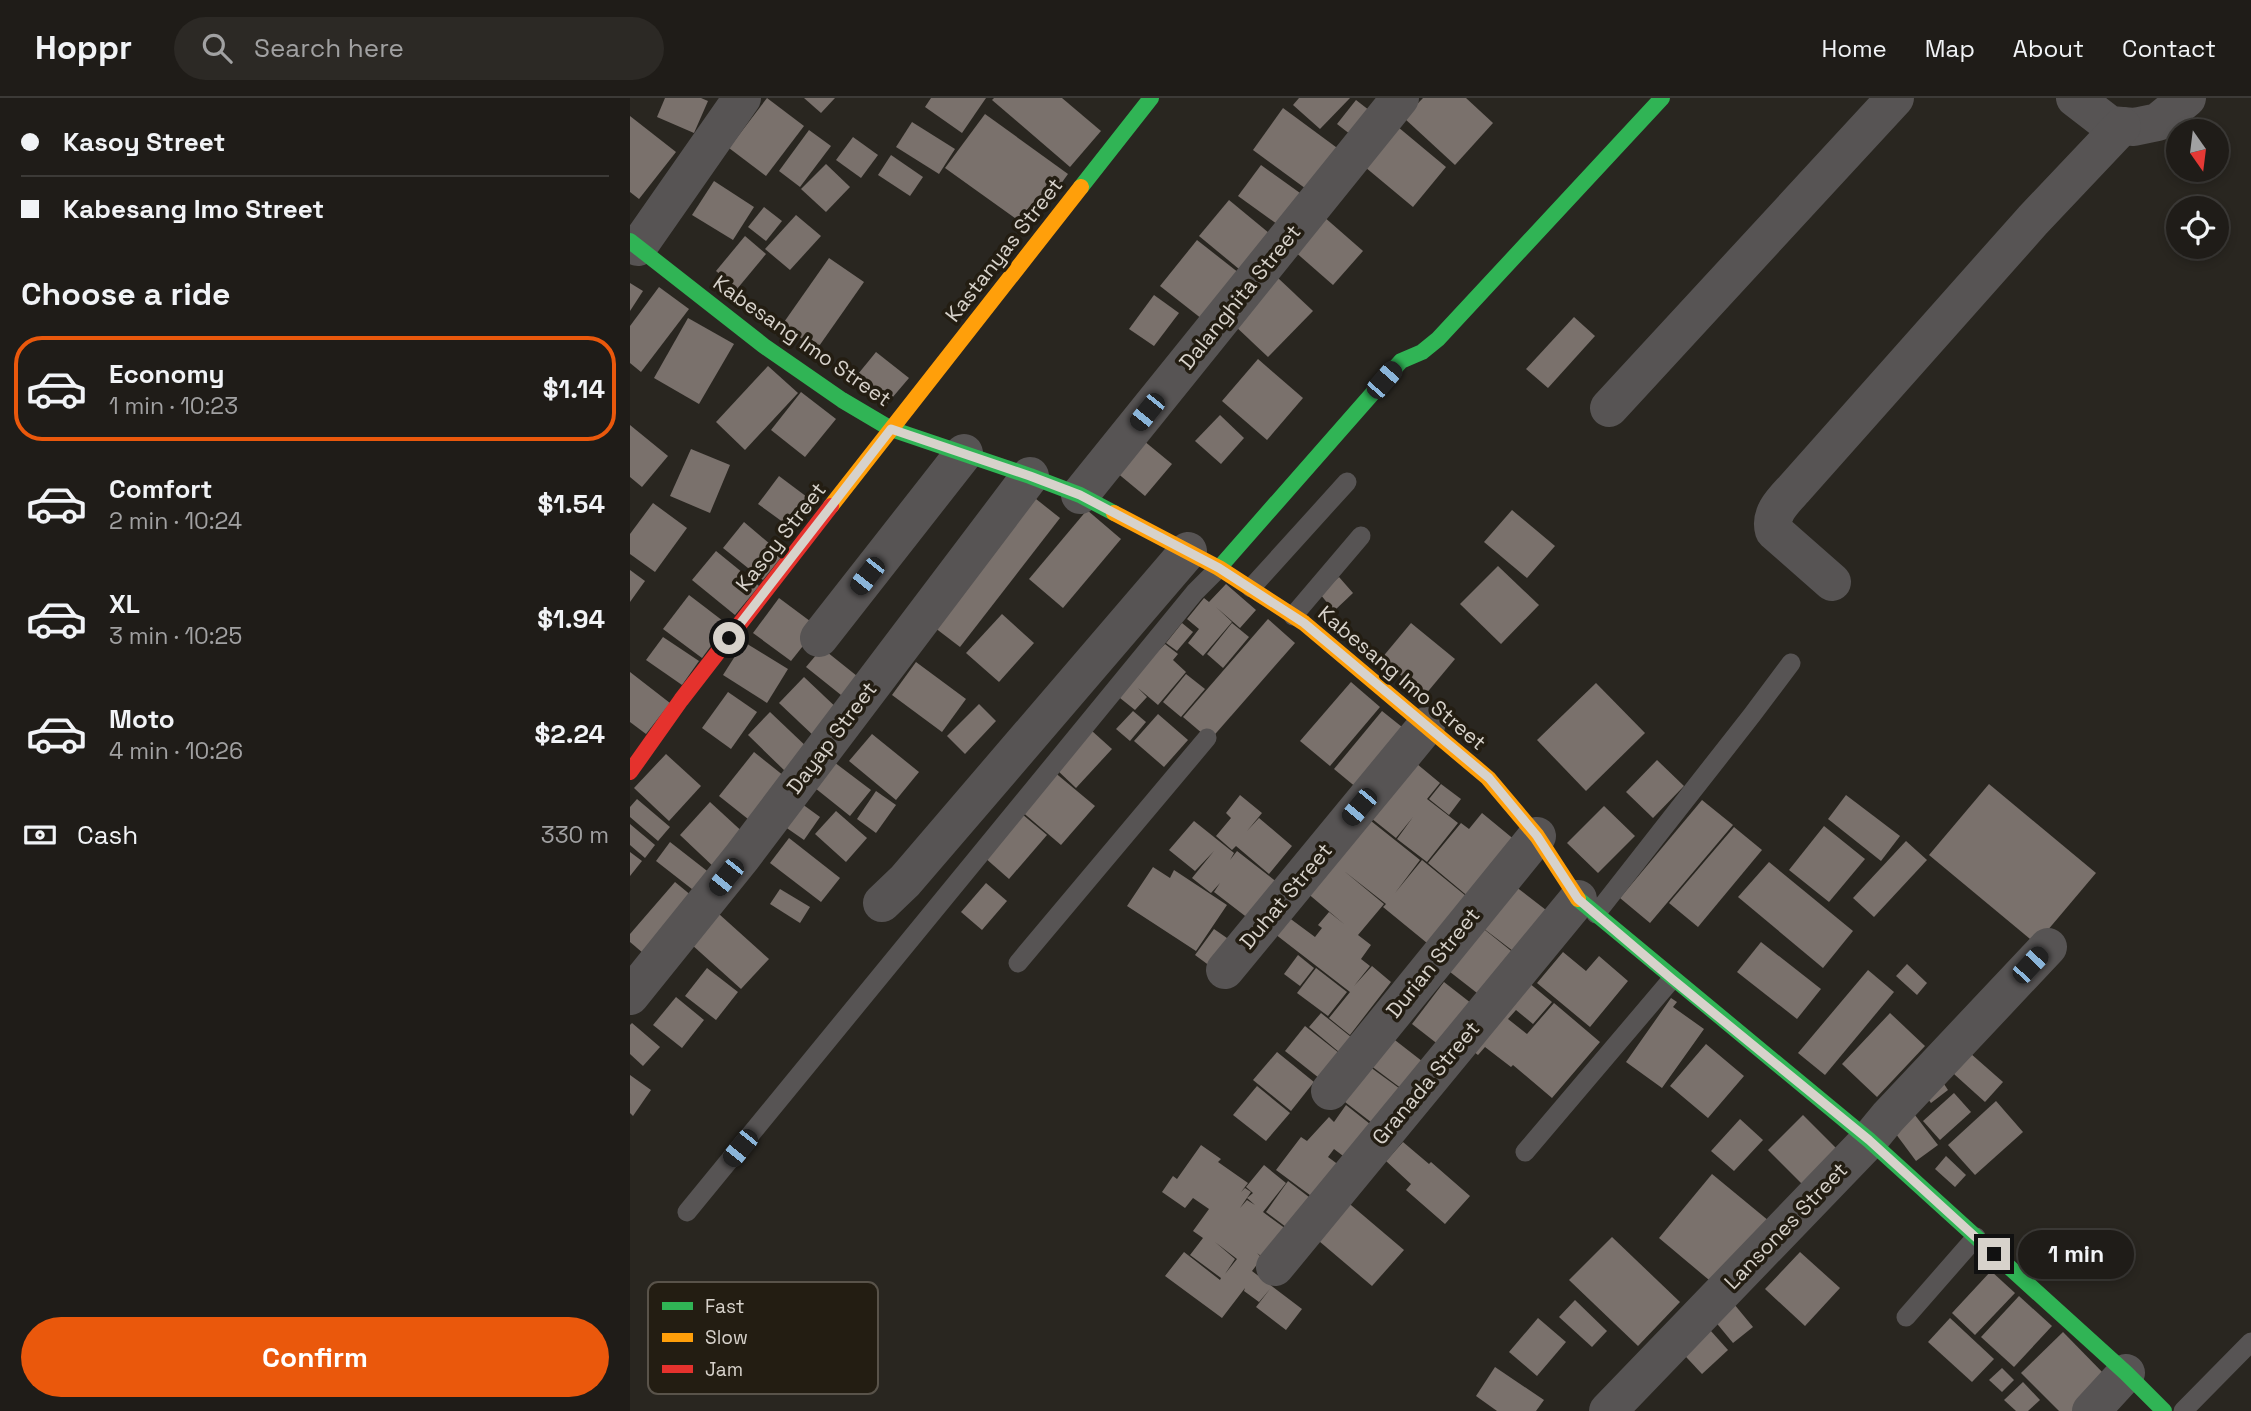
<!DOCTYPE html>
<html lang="en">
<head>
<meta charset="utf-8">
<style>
	:root { --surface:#1f1c18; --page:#2c2925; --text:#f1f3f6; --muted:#a1a1a2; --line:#3c3a37; --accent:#ea580c }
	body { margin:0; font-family:"Space Grotesk",sans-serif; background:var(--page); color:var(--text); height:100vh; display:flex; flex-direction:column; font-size:26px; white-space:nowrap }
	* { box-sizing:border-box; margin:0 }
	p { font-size:23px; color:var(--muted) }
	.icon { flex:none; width:38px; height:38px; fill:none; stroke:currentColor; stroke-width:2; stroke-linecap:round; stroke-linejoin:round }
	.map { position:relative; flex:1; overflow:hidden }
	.drawer { display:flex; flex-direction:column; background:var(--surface); width:630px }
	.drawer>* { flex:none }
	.hud { display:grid; align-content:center; height:154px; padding:0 21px; background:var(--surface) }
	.needle { width:46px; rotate:166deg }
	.fabs { position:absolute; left:1536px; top:21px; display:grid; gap:14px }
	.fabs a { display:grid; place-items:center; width:63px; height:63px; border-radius:50%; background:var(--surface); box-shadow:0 4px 10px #0003,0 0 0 2px var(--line); font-size:35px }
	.end { position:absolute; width:32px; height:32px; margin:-16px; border:9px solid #d7d2cb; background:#111; box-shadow:0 0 0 4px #111 }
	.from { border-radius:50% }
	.bubble { position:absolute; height:49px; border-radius:24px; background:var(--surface); box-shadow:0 4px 10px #0003,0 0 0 2px var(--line); font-size:23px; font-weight:700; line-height:49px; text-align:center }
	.car { position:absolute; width:21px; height:42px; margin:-21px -10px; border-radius:9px; box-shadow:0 0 5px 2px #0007; background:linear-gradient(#222 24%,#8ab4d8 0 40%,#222 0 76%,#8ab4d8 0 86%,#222 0) }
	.hud b { display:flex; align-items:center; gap:24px; height:66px; font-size:26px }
	.hud b+b { border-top:2px solid var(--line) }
	.hud i { width:18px; height:18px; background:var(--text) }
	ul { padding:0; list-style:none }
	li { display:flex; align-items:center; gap:21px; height:105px; margin:0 14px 10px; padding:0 7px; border:4px solid transparent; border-radius:28px }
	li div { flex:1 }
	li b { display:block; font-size:26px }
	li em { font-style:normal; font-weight:700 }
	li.on { border-color:var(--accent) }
	li>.icon { width:63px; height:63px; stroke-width:1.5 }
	h2 { padding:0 21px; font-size:32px; line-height:84px }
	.pay { display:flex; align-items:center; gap:18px; height:77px; padding:0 21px; font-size:26px }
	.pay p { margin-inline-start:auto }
	.primary-button { display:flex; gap:14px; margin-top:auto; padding:14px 21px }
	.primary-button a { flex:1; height:80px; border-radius:42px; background:var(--accent); color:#fff; font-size:28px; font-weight:700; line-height:80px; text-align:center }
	header { display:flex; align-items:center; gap:42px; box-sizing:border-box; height:98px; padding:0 35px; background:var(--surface); border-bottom:2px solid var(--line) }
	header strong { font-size:33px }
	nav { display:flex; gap:38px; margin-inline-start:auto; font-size:24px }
	.search { width:490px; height:63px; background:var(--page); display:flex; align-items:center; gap:18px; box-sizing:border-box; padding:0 24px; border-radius:38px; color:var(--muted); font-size:26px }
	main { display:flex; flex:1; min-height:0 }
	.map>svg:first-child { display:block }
</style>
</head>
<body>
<header>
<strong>Hoppr</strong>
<div class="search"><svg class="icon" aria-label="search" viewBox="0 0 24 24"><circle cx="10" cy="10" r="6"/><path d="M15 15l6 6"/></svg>Search here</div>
<nav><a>Home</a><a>Map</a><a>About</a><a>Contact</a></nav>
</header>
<main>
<section class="drawer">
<div class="hud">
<b><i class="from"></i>Kasoy Street</b>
<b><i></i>Kabesang Imo Street</b>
</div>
<h2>Choose a ride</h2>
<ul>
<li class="on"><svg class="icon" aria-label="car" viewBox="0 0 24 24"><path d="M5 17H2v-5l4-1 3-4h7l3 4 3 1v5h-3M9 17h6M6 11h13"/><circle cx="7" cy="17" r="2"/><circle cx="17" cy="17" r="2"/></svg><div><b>Economy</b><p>1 min · 10:23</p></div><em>$1.14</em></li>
<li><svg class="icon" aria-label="car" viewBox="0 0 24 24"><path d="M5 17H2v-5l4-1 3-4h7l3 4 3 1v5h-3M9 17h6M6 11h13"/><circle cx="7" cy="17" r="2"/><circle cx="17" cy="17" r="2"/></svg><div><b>Comfort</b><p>2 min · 10:24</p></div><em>$1.54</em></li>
<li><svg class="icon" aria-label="car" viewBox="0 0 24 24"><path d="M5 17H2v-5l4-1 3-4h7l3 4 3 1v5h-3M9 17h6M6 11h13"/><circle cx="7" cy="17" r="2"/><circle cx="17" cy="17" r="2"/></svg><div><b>XL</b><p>3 min · 10:25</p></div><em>$1.94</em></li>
<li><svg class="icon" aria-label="car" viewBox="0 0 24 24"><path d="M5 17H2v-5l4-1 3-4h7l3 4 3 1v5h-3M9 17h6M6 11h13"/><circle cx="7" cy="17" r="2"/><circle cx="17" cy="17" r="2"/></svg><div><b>Moto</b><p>4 min · 10:26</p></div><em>$2.24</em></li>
</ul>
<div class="pay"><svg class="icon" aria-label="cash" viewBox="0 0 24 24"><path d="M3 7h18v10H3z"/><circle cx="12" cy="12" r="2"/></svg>Cash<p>330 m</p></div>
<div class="primary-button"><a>Confirm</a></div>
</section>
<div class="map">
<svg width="1621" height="1313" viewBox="0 0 1621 1313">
	<rect width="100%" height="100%" fill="#292620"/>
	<g fill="#7a716c" fill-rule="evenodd">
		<polygon points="35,0 71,0 78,3 64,35 27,19"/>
		<polygon points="137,0 174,28 136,78 99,50"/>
		<polygon points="174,0 205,0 191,15"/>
		<polygon points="301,0 356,0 332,35 295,9"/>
		<polygon points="364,0 432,0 471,33 440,69 362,2"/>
		<polygon points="669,0 720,0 690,31 663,7"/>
		<polygon points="793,0 836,0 863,25 825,67 774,20"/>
		<polygon points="726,2 744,16 725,40 707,26"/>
		<polygon points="653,10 714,55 683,96 623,52"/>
		<polygon points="355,16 438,76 399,130 315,70"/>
		<polygon points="0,18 46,54 9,101 0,94"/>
		<polygon points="282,24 325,51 309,76 266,49"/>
		<polygon points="768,29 816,69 783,109 735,69"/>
		<polygon points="179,32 201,48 170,89 149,73"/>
		<polygon points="223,39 248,57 231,80 206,62"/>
		<polygon points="261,57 293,79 280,98 248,77"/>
		<polygon points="196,66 220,89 196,114 171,91"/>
		<polygon points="631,67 677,100 654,131 608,98"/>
		<polygon points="84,83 124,109 103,142 62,117"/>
		<polygon points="599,102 645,140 615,176 569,138"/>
		<polygon points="134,109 152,123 136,143 118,129"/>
		<polygon points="166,117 191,138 160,172 135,151"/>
		<polygon points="693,118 733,153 703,187 663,152"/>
		<polygon points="115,138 136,156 107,191 86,173"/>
		<polygon points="567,142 609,175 572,221 530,188"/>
		<polygon points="199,160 234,184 187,251 152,227"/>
		<polygon points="648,180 683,213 638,259 603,226"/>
		<polygon points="0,185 13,193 0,213"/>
		<polygon points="29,189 59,211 11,274 0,265 0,228"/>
		<polygon points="524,197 549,215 524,248 499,231"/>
		<polygon points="944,219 965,238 918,290 896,271"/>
		<polygon points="58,220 104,246 69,306 24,280"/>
		<polygon points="246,254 279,280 256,307 224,281"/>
		<polygon points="628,261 673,300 637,342 592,303"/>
		<polygon points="138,268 168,295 115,352 86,324"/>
		<polygon points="171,294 206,321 175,359 141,332"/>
		<polygon points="590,317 614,340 591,366 565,343"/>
		<polygon points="0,327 38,358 12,389 0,379"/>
		<polygon points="508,338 542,366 515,398 480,369"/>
		<polygon points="61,351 100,367 80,415 40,398"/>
		<polygon points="149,378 181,402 161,430 128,406"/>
		<polygon points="396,393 430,420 330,549 296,523"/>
		<polygon points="23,405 57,430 25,474 0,456 0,436"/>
		<polygon points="457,412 491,441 433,510 399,481"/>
		<polygon points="882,412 925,448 897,480 854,444"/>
		<polygon points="114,424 153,457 133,482 93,450"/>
		<polygon points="86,453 129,488 105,517 62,482"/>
		<polygon points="868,468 909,507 871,546 830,506"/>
		<polygon points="0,472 15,483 0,504"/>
		<polygon points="709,479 723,495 704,513 690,496"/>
		<polygon points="596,486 626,512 610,530 586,509 602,524 573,558 558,545 569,531 557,521 574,500 579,504"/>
		<polygon points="59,497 97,526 72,560 33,531"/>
		<polygon points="149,500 188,529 161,563 123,535"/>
		<polygon points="372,516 404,545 369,584 336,555"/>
		<polygon points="638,521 665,545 580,642 553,619"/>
		<polygon points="552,525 563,534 547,553 536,545"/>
		<polygon points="602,525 619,539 593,570 577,556"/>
		<polygon points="781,525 825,561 795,597 751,561"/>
		<polygon points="33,539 69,563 52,587 16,562"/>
		<polygon points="114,544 158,571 137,605 93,577"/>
		<polygon points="535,546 548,556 543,562 556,574 528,607 508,590 517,599 505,612 485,596"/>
		<polygon points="192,550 232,582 216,601 176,569"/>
		<polygon points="286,564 336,601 312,634 262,597"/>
		<polygon points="0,574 40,605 16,636 0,624"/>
		<polygon points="556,576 575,591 551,619 533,604"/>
		<polygon points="174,579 211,614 186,640 149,605"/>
		<polygon points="721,584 750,609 700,668 670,643"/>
		<polygon points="966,585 1015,635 956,693 907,642"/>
		<polygon points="98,594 127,614 101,651 72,630"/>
		<polygon points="349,606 366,623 335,656 317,638"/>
		<polygon points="503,613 516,624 500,643 486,631"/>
		<polygon points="752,613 782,637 733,695 704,671"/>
		<polygon points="140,614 180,652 157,675 118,637"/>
		<polygon points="528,616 558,642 534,669 504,643"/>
		<polygon points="462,633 482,651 446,690 426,671"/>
		<polygon points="242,636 289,674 266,702 219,663"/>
		<polygon points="124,654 154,678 118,721 89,698"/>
		<polygon points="36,656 71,688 39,723 4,690"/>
		<polygon points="200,661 241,692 220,718 180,686"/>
		<polygon points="781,661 810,685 797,701 828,725 797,764 767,741 783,719 766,740 736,716"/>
		<polygon points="1027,662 1054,688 1023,720 996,694"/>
		<polygon points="423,673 465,708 431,747 390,712"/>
		<polygon points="811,686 831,701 819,717 799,701"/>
		<polygon points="1359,686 1466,775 1406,846 1299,757"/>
		<polygon points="246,693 266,707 246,735 227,721"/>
		<polygon points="610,697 632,715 617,733 629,720 662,748 639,776 606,748 602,752 586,738 601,720 596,715"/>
		<polygon points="1216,697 1270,738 1251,763 1198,721"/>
		<polygon points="7,701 40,729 28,743 0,719 0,709"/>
		<polygon points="1072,702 1103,727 1020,825 990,800"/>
		<polygon points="168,703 190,719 174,742 151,726"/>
		<polygon points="80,704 117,738 86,771 50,737"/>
		<polygon points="974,708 1005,738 968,775 937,745"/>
		<polygon points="206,713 237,740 216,764 185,736"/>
		<polygon points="852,715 886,743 840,800 798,765 831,725 839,731"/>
		<polygon points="392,716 417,737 379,781 354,759"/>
		<polygon points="736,719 790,762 765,795 792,762 847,807 808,854 753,809 756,806 714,773 754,806 728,837 741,847 731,861 740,868 724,888 742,868 761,884 720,937 699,920 720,894 645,836 658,819 685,839 692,830 688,827 699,814 714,826 676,794"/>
		<polygon points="564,723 604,755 600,762 607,753 648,785 619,821 584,794 590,785 581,795 562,780 584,753 565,773 539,752"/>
		<polygon points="0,726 25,747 15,760 0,747"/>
		<polygon points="1194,728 1235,761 1199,804 1159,772"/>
		<polygon points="1104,729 1132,752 1068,829 1039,805"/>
		<polygon points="159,740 210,780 191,804 140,765"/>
		<polygon points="1276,743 1297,762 1244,819 1223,800"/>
		<polygon points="40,744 81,776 67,795 26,763"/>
		<polygon points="0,754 12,763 0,778"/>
		<polygon points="1139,764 1223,833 1193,870 1108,799"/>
		<polygon points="523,769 540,780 544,772 597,807 566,853 497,808"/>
		<polygon points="45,784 62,798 13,855 0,844 0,836"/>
		<polygon points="356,785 377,803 352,832 331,814"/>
		<polygon points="881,785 916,812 883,853 849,827"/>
		<polygon points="150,791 180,809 170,825 140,806"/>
		<polygon points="89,816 139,861 111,891 61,846"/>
		<polygon points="850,828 890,860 847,895 815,870"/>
		<polygon points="584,831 607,847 588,874 565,857"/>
		<polygon points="1131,844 1191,891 1167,921 1107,874"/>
		<polygon points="933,854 956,873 969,858 998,883 960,929 907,885"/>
		<polygon points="668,857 684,870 670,888 654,876"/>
		<polygon points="1277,866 1297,885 1287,897 1266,878"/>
		<polygon points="77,870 108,894 86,922 55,898"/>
		<polygon points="686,870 717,894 698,918 667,895"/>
		<polygon points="1238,872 1264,894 1195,977 1168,955"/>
		<polygon points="892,879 922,904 903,926 886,912 878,921 897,936 924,905 970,944 922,1000 883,967 881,969 855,949 848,957 832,945"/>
		<polygon points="814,884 846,909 814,951 782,926"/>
		<polygon points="46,899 74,922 52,950 23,927"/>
		<polygon points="1041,900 1047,904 1043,909 1074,931 1032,990 996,964"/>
		<polygon points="691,915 721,939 709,954 679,929"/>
		<polygon points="1260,915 1295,948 1247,999 1212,966"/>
		<polygon points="2,925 30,949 13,968 0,956 0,927"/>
		<polygon points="675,928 709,955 689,980 655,953"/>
		<polygon points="761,939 797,967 776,994 740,967"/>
		<polygon points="1076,946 1114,978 1078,1020 1040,988"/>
		<polygon points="1332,948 1373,984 1355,1004 1314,967"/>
		<polygon points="647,954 684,984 661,1013 623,982"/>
		<polygon points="736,966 773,993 746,1028 715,1004"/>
		<polygon points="0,977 21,992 3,1018 0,1015"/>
		<polygon points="1308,977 1318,992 1301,1005 1290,991"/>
		<polygon points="627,988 660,1015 636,1043 603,1017"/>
		<polygon points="1324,995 1341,1014 1310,1042 1293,1023"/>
		<polygon points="1366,1003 1393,1034 1345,1077 1318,1047"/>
		<polygon points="716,1007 740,1026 721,1064 704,1051 698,1059 717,1073 692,1106 646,1072 671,1039 677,1043 699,1019 704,1024"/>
		<polygon points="1278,1008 1308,1047 1286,1063 1257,1024"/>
		<polygon points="1173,1017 1209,1053 1174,1088 1138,1052"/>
		<polygon points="1110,1021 1133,1042 1104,1073 1081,1053"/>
		<polygon points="773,1044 799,1066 801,1064 840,1098 815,1126 776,1092 781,1086 756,1063"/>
		<path d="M571,1047L591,1061L588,1064L618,1085L611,1094L615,1090L621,1094L610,1110L617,1102L625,1107L617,1100L623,1095L616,1089L634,1067L656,1085L633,1114L656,1131L635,1161L627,1155L632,1160L622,1173L672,1211L656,1232L626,1209L640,1191L629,1204L614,1193L615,1190L592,1220L535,1178L554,1154L590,1182L591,1180L560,1157L573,1140L563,1133L579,1111L563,1100L555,1110L532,1094L543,1078L547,1081ZM585,1144L607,1161L595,1176L605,1161Z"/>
		<polygon points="1316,1058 1336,1077 1325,1089 1305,1071"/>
		<polygon points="1082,1076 1139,1123 1085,1187 1029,1140"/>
		<polygon points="658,1083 692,1109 656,1129 636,1114"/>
		<polygon points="708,1096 774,1152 742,1188 676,1132"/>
		<polygon points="982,1139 1050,1204 1008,1248 939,1182"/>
		<polygon points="1170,1154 1210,1190 1175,1228 1135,1191"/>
		<polygon points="1361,1173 1385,1195 1345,1237 1322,1215"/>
		<polygon points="1389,1198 1422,1228 1384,1269 1351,1239"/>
		<polygon points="945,1202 977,1233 962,1249 929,1219"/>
		<polygon points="1104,1206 1123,1229 1103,1245 1084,1222"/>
		<polygon points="908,1220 936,1244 907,1278 879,1254"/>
		<polygon points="1320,1220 1364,1261 1342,1284 1298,1244"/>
		<polygon points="1071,1222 1098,1252 1072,1276 1044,1246"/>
		<polygon points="1433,1234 1478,1280 1443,1313 1429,1313 1391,1275"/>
		<polygon points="865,1269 914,1302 906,1313 867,1313 846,1298"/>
		<polygon points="1372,1270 1384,1282 1372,1294 1359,1282"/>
		<polygon points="1393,1284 1410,1302 1398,1313 1386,1313 1374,1302"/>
	</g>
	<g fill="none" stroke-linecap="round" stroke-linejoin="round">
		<g stroke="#575454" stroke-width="19">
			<polyline points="621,490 717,384"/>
			<polyline points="663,518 731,438"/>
			<polyline points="966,816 1122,617 1161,565"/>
			<polyline points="388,865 577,640"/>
			<polyline points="895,1054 1042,881"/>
			<polyline points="57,1114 565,494 589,470"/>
			<polyline points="1276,1219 1346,1139"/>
			<polyline points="1553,1313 1621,1244"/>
		</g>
		<g stroke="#575454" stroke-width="38">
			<polyline points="1445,0 1480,27 1504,29 1528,24 1557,0"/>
			<polyline points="8,149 112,0"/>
			<polyline points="979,310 1265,0"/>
			<polyline points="450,397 770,0"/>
			<path d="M1202,484L1144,433C1139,416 1153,403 1164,391L1403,122L1492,28"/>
			<polyline points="189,540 334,355"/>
			<polyline points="252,805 275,783 558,453"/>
			<polyline points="595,872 796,628"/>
			<polyline points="0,898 112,759 400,378"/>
			<polyline points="700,993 907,738"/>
			<polyline points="645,1169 948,801"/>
			<polyline points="978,1313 1239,1042 1258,1019 1418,849"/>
			<polyline points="1461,1313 1496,1275"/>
		</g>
		<g stroke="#30b455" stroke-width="16">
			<polyline points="451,89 521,0"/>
			<polyline points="0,143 134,248 212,302 261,331 400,378 450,397 484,415"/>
			<polyline points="589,470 771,263 792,254 808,241 1032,0"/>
			<polyline points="948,801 1239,1042 1496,1275 1534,1313"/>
		</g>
		<g stroke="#ff9f0a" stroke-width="16">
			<polyline points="201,408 451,89"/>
			<polyline points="484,415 589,470 674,525 858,680 907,738 948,801"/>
		</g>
		<polyline stroke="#e5322d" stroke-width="16" points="0,674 51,602 201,408"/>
	</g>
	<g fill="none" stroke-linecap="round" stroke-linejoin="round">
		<polyline stroke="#d7d2cb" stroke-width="9" points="99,540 261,331 400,378 450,397 589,470 674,525 859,680 907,738 948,801 1042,881 1239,1042 1364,1156"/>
	</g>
	<g text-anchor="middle" stroke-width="7" stroke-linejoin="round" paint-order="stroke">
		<g font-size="21" fill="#d7d2cb" stroke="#231d12">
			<text transform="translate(374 152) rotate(-52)" y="7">Kastanyas Street</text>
			<text transform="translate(610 199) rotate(-51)" y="7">Dalanghita Street</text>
			<text transform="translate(172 243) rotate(35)" y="7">Kabesang Imo Street</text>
			<text transform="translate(151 439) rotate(-52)" y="7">Kasoy Street</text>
			<text transform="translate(772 580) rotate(40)" y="7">Kabesang Imo Street</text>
			<text transform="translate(202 640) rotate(-53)" y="7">Dayap Street</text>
			<text transform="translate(656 798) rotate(-50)" y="7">Duhat Street</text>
			<text transform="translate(803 865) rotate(-51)" y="7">Durian Street</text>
			<text transform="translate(796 985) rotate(-50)" y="7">Granada Street</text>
			<text transform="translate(1156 1128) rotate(-46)" y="7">Lansones Street</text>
		</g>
	</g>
	<rect x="18" y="1184" width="230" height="112" rx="10" fill="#231d12" stroke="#59534a" stroke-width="2"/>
	<rect x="32" y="1204" width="31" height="8" fill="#30b455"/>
	<rect x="32" y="1235" width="31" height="9" fill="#ff9f0a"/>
	<rect x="32" y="1267" width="31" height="8" fill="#e5322d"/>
	<g font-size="19" fill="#d7d2cb">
		<text x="75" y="1215">Fast</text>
		<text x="75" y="1246">Slow</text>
		<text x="75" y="1278">Jam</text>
	</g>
</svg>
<div class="fabs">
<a><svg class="needle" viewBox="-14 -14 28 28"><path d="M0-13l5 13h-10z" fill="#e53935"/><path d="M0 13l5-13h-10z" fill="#a1a1a2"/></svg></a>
<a><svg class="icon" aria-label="locate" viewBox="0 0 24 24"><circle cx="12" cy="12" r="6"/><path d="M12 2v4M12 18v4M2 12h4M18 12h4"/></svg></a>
</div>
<i class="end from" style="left:99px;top:540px"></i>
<i class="end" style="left:1364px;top:1156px"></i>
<div class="bubble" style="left:1388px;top:1132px;width:116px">1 min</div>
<i class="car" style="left:754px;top:282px;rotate:41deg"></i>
<i class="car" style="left:517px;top:314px;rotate:219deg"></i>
<i class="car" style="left:237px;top:478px;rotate:218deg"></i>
<i class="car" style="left:729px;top:709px;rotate:220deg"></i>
<i class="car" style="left:96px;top:779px;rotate:219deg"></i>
<i class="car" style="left:1400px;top:867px;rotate:43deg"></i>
<i class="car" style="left:110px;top:1050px;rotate:219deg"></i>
</div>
</main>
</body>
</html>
